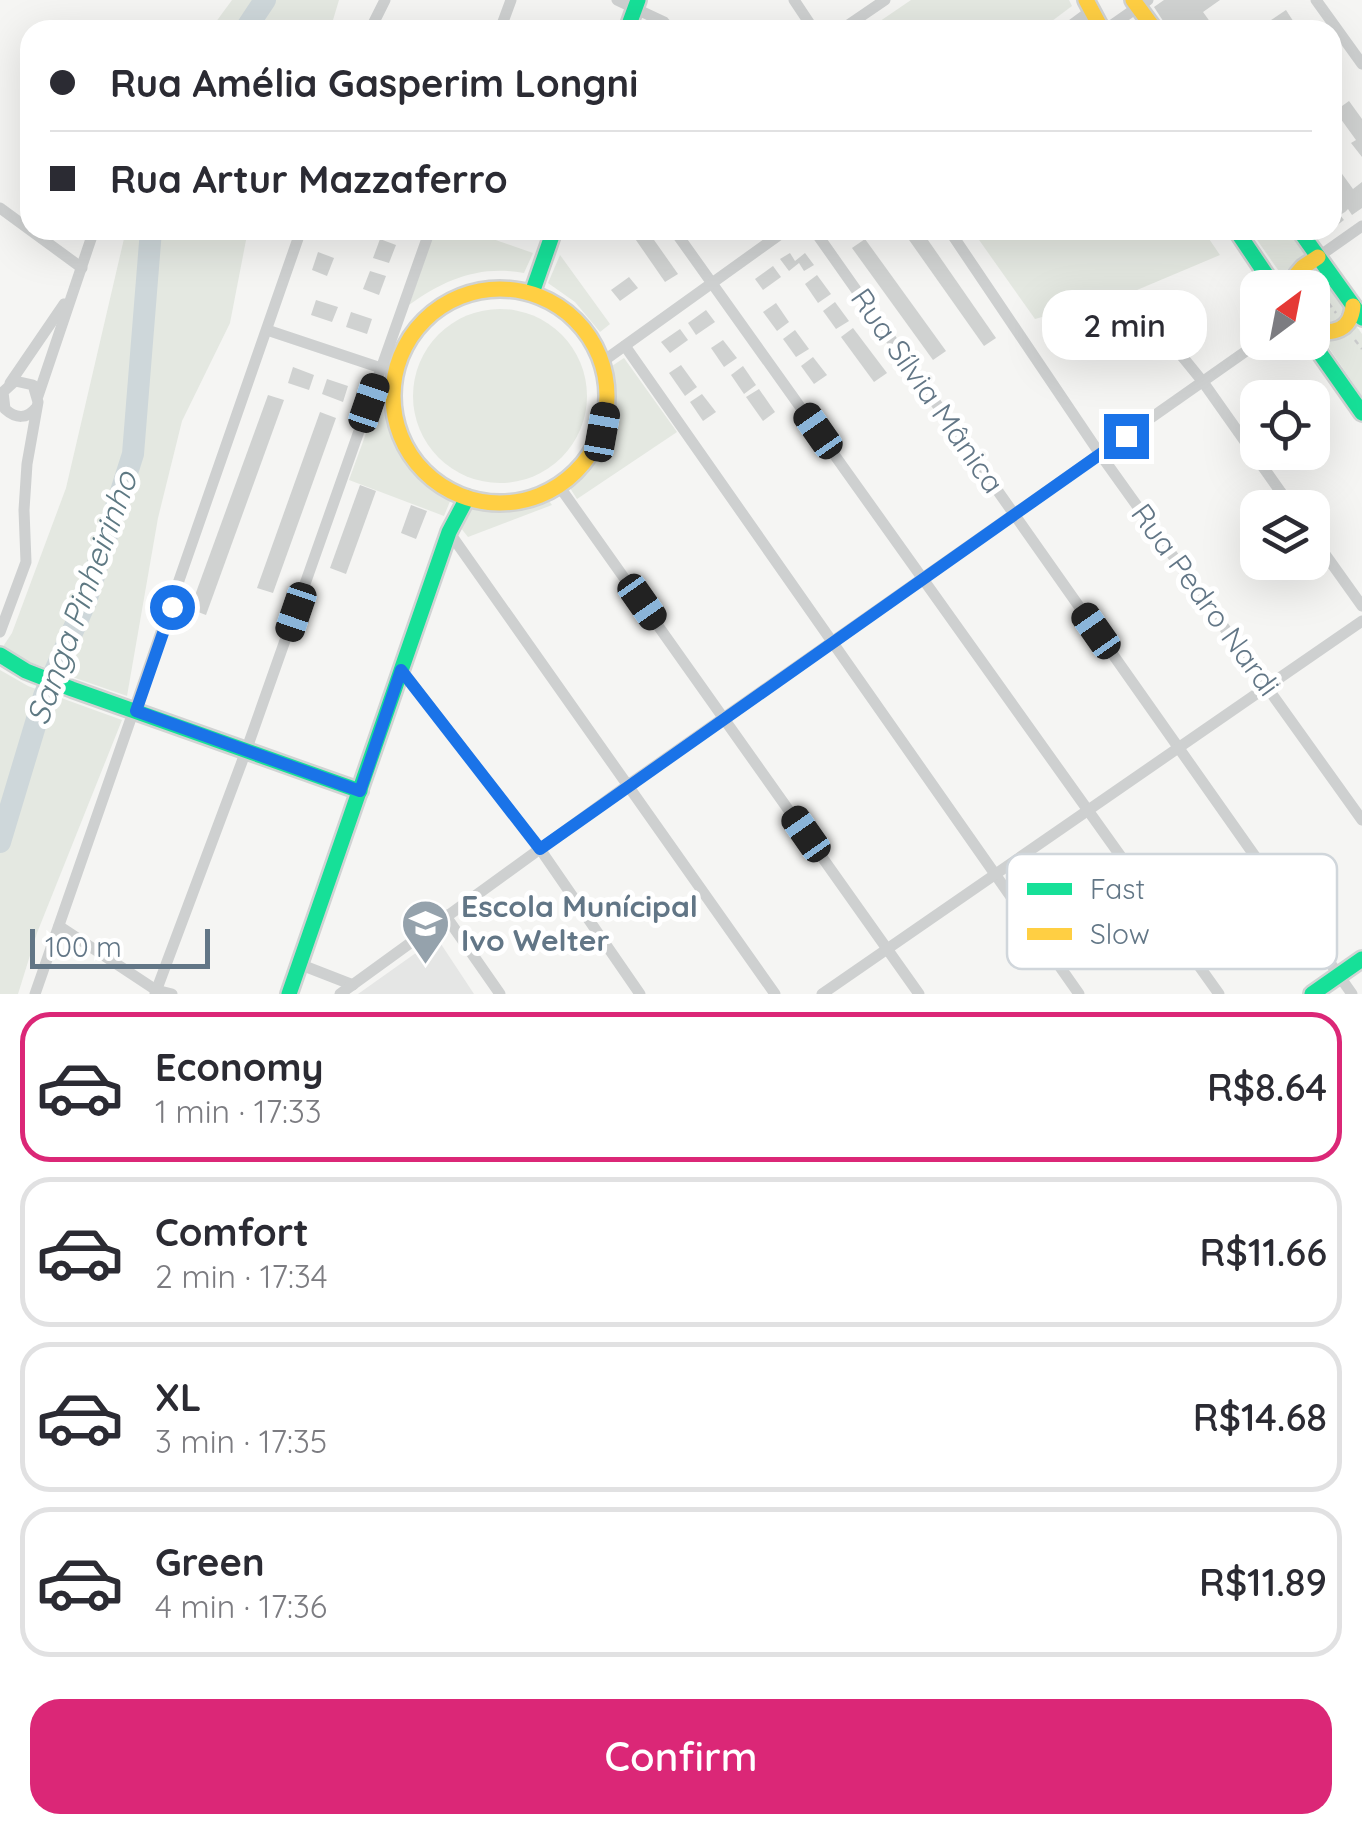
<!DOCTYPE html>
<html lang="en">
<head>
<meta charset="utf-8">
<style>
	:root { --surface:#fff; --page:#f2f2f3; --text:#2b2b33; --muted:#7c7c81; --line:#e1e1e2; --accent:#db2777 }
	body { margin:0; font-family:Quicksand,sans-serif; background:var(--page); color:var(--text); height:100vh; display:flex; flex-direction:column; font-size:38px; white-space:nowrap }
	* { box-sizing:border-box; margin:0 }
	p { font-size:32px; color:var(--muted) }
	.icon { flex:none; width:55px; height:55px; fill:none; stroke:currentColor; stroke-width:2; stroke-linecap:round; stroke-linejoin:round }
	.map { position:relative; height:994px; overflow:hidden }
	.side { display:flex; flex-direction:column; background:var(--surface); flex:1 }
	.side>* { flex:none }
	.banner { position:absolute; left:20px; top:20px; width:1322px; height:220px; border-radius:30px; box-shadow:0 10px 40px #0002; display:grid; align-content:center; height:220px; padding:0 30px; background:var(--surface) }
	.needle { width:65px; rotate:32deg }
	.buttons { position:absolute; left:1240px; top:270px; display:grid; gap:20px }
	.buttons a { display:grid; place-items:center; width:90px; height:90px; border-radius:20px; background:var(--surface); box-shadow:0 10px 40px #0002; font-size:50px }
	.scale { position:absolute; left:30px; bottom:25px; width:180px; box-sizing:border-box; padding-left:10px; border:5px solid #627686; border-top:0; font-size:28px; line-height:35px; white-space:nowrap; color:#627686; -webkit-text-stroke:8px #fff; paint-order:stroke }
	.end { position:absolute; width:45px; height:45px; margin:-22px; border:12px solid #1a73e8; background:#fff; box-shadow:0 0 0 5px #fff }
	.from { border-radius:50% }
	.bubble { position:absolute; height:70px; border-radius:30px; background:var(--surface); box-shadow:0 10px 40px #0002; font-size:32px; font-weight:600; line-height:70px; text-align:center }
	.car { position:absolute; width:30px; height:60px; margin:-30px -15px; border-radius:12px; box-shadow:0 0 8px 2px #0007; background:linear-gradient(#222 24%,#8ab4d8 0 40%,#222 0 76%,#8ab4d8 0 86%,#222 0) }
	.banner b { display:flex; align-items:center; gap:35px; height:95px; font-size:38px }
	.banner b+b { border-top:2px solid var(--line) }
	.banner i { width:25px; height:25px; background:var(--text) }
	ul { padding:18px 0 0; list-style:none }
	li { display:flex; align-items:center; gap:30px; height:150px; margin:0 20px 15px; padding:0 10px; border:5px solid var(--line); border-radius:30px }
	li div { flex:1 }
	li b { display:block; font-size:38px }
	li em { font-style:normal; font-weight:600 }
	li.active { border-color:var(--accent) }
	li>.icon { width:90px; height:90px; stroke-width:1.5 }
	.action { display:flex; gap:20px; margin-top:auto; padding:20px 30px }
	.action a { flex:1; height:115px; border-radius:30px; background:var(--accent); color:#fff; font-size:40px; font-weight:600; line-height:115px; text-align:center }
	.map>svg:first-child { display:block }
</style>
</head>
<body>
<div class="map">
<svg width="1362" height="994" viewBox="0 0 1362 994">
	<rect width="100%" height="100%" fill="#f5f5f3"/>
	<polygon fill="#e5e6e5" points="437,938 474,994 358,994"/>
	<g fill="#e4e8e1">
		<polygon points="232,0 339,0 330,30 210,30"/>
		<polygon points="911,0 1069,0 1072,6 1040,30 867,30"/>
		<polygon points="126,230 248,230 230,323 182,421 158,518 127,696 32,663 2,648 12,633 66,488"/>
		<path d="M435,230H467L533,253L524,273C480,265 445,279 409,305Z"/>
		<polygon points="972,230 1203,230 1220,255 1137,290 1035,319"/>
		<polygon points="1250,230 1289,230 1306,256 1281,274"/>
		<polygon points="560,255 610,324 600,332 575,302 548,283"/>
		<polygon points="1311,274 1327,279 1345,306 1336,323 1325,325 1313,319 1312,288 1299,288"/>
		<circle cx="500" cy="396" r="87"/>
		<polygon points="1355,324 1362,334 1362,396 1325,342 1345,336"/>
		<path d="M624,358L677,432L577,499L570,488C606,454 619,415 612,366Z"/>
		<path d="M380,395L385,397C395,445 407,474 451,499L444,516L349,480Z"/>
		<path d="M547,498L552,505L468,537L460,527L469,506C495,511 522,510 547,498Z"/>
		<polygon points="0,670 28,686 122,720 37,933 18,994 0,994"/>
	</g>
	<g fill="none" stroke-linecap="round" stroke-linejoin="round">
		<g stroke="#ced7da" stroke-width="22">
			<polyline points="245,30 265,0"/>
			<polyline points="0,842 44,696 86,601 133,454 151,230"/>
		</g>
	</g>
	<g fill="#d0d2d1">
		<polygon points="1164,0 1220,0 1203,12 1216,30 1185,30 1182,26 1169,30 1154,7"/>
		<polygon points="1286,10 1297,27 1292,30 1273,30 1268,22"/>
		<polygon points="1349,101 1362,119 1362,157 1351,143 1356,140 1335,111"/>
		<polygon points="1332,160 1353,189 1362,182 1362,208 1352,215 1348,209 1345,212 1340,215 1344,220 1332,229"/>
		<polygon points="629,230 647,230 678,274 665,282"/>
		<polygon points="902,230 921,230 996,338 984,346"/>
		<polygon points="380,239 396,245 389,263 373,258"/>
		<polygon points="865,239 946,351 933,360 852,248"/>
		<polygon points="318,252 334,258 327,276 312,270"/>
		<polygon points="790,253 795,261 805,253 814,265 804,271 799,263 789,271 780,259"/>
		<polygon points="773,266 781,277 763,290 755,279"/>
		<polygon points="370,271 386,276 379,295 363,289"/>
		<polygon points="817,275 831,294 818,303 805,284"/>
		<polygon points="629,277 638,288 620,301 611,290"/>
		<polygon points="316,300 338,307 332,322 311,315"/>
		<polygon points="835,302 849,321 836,329 823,311"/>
		<polygon points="776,303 789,322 777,331 763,312"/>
		<polygon points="706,310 715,322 696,335 688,323"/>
		<polygon points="351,312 372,319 367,334 346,327"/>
		<polygon points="853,328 887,373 874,382 841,337"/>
		<polygon points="680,329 688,340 670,353 661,342"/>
		<polygon points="795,330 809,349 796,357 783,339"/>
		<polygon points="723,340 737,358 724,367 711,348"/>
		<polygon points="813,357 827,375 814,384 801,366"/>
		<polygon points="681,365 697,387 685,396 669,373"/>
		<polygon points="743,366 756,385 744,394 731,375"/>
		<polygon points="293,367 314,375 309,390 288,383"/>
		<polygon points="327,379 348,386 343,402 322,394"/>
		<polygon points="759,389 775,412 763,421 746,397"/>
		<polygon points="702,394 716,412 703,421 690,402"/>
		<polygon points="268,395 284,400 206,615 190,609"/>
		<polygon points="320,412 336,418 273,593 257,588"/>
		<polygon points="360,485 376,491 346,574 330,568"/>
		<polygon points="411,505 427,511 416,539 401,533"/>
	</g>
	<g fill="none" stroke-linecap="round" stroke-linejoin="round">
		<defs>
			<g id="fast">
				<polyline points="627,30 638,0"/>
				<polyline points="1236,230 1275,288"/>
				<polyline points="1299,230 1362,318"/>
				<polyline points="532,293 554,230"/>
				<polyline points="1312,342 1362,413"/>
				<polyline points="0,655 26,671 72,689 360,791"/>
				<polyline points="289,994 449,532 467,498"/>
				<polyline points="1312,994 1362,959"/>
			</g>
			<g id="slow">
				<polyline points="1086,0 1102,30"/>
				<polyline points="1133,0 1155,30"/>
				<polyline points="1285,288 1303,267 1318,257"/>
				<circle cx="500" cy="396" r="107"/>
				<path d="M1312,330C1334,335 1351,330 1353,306"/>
			</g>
		</defs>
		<use href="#fast" stroke="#d1d3d3" stroke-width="20"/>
		<use href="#slow" stroke="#d1d3d3" stroke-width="20"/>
		<g stroke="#cbcccd" stroke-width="2.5" stroke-dasharray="5 5" stroke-linecap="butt">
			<polyline points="1311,279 1336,313"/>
			<polyline points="1355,340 1362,349"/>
		</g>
		<g stroke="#ced0d0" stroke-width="11">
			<polyline points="617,0 664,22 671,30"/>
			<polyline points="794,0 814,30"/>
			<polyline points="1316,0 1362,64"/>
			<polyline points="370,30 385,0"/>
			<polyline points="500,30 511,0"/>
			<polyline points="841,30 885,0"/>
			<polyline points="1065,30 1092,10"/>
			<polyline points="1105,30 1148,0"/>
			<polyline points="0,208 82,268"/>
			<polyline points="674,230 1219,994"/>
			<polyline points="814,230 1352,994"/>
			<polyline points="949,230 1100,454 1362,820"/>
			<polyline points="1318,257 1362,226"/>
			<polyline points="1142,307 1203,382 1292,508"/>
			<polyline points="267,330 381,368 396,370"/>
			<polyline points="625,346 1079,994"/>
			<polyline points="602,362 786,230"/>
			<polyline points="10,383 64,304"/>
			<polyline points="38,396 94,230"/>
			<polyline points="559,486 919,994"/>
			<polyline points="449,532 775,994"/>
			<polyline points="1312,536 1362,606"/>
			<path d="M0,632L26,562L24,510L27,464L38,402L33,385L15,381L3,392L5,409C16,419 27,419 36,408"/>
			<polyline points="401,669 540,849 640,994"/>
			<polyline points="445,915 500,994"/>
			<polyline points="59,926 156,990 172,994"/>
			<polyline points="299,964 353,985"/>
			<polyline points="35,994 301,230"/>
			<polyline points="155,994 246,751 430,230"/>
			<polyline points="340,994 628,785 1259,342"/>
			<polyline points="822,994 1362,621"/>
		</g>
		<use href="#fast" stroke="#16e098" stroke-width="15"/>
		<use href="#slow" stroke="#ffcf43" stroke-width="15"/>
	</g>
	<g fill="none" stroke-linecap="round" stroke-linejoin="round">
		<polyline stroke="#1a73e8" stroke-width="12" points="172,607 136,711 360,791 401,670 540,849 1126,436"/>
	</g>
	<defs>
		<symbol id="school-pin" viewBox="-11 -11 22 30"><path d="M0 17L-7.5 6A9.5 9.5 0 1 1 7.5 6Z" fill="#95a2ac" stroke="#fff"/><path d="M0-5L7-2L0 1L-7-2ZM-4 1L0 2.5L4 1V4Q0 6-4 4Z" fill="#fff"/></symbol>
	</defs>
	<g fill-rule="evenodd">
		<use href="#school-pin" x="398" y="896" width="55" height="75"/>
	</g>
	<g text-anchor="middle" stroke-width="10" stroke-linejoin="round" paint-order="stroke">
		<g font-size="30" fill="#627686" stroke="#fff">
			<text transform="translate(927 391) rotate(55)" y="10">Rua Sílvia Mânica</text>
			<text transform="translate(1205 600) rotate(54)" y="10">Rua Pedro Nardi</text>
		</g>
		<g font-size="30" font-weight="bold" fill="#627686" stroke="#fff" text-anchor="start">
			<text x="461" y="917">Escola Munícipal<tspan x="461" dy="34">Ivo Welter</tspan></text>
		</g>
		<g font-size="32" font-style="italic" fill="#5e7983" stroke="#fff">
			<text transform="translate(82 598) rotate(-70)" y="11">Sanga Pinheirinho</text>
		</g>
	</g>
	<rect x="1007" y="854" width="330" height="115" rx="15" fill="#fff" stroke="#d0d6db" stroke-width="2.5"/>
	<rect x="1027" y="883" width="45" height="12" fill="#16e098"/>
	<rect x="1027" y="928" width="45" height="12" fill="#ffcf43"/>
	<g font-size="28" fill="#627686">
		<text x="1090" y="899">Fast</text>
		<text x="1090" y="944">Slow</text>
	</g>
</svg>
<div class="buttons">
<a><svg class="needle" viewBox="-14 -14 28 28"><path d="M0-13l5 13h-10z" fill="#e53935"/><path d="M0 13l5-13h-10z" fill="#7c7c81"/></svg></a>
<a><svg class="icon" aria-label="locate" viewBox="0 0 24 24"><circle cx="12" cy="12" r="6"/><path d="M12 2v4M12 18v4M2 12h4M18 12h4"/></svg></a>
<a><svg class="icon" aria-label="layers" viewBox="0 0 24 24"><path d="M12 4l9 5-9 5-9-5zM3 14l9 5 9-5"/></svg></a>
</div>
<div class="scale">100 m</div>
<i class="end from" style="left:172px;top:607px"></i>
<i class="end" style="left:1126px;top:436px"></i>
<div class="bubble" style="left:1042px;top:290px;width:165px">2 min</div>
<i class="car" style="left:369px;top:403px;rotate:19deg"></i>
<i class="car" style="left:818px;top:431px;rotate:325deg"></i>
<i class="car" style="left:602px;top:432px;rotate:10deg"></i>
<i class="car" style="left:642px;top:602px;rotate:145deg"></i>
<i class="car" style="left:296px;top:612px;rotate:199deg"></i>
<i class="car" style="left:1096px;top:631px;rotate:325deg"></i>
<i class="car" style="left:806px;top:834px;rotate:325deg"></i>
<div class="banner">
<b><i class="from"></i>Rua Amélia Gasperim Longni</b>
<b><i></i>Rua Artur Mazzaferro</b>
</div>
</div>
<section class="side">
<ul>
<li class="active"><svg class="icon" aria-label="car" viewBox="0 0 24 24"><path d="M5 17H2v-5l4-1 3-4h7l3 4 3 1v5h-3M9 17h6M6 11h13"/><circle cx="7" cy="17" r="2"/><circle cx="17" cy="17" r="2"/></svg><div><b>Economy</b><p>1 min · 17:33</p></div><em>R$8.64</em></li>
<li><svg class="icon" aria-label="car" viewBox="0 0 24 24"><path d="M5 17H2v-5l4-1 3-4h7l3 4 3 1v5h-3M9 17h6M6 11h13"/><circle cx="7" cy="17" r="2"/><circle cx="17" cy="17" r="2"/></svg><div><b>Comfort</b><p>2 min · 17:34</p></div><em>R$11.66</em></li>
<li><svg class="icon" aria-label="car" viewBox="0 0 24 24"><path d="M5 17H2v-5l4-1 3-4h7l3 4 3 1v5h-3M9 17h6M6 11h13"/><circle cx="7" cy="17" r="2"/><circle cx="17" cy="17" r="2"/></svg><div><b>XL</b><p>3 min · 17:35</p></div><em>R$14.68</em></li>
<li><svg class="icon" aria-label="car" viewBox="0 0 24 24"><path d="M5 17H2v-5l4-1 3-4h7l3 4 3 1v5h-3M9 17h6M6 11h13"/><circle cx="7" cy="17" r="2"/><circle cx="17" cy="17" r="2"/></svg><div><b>Green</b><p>4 min · 17:36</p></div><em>R$11.89</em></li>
</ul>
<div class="action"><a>Confirm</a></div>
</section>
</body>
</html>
